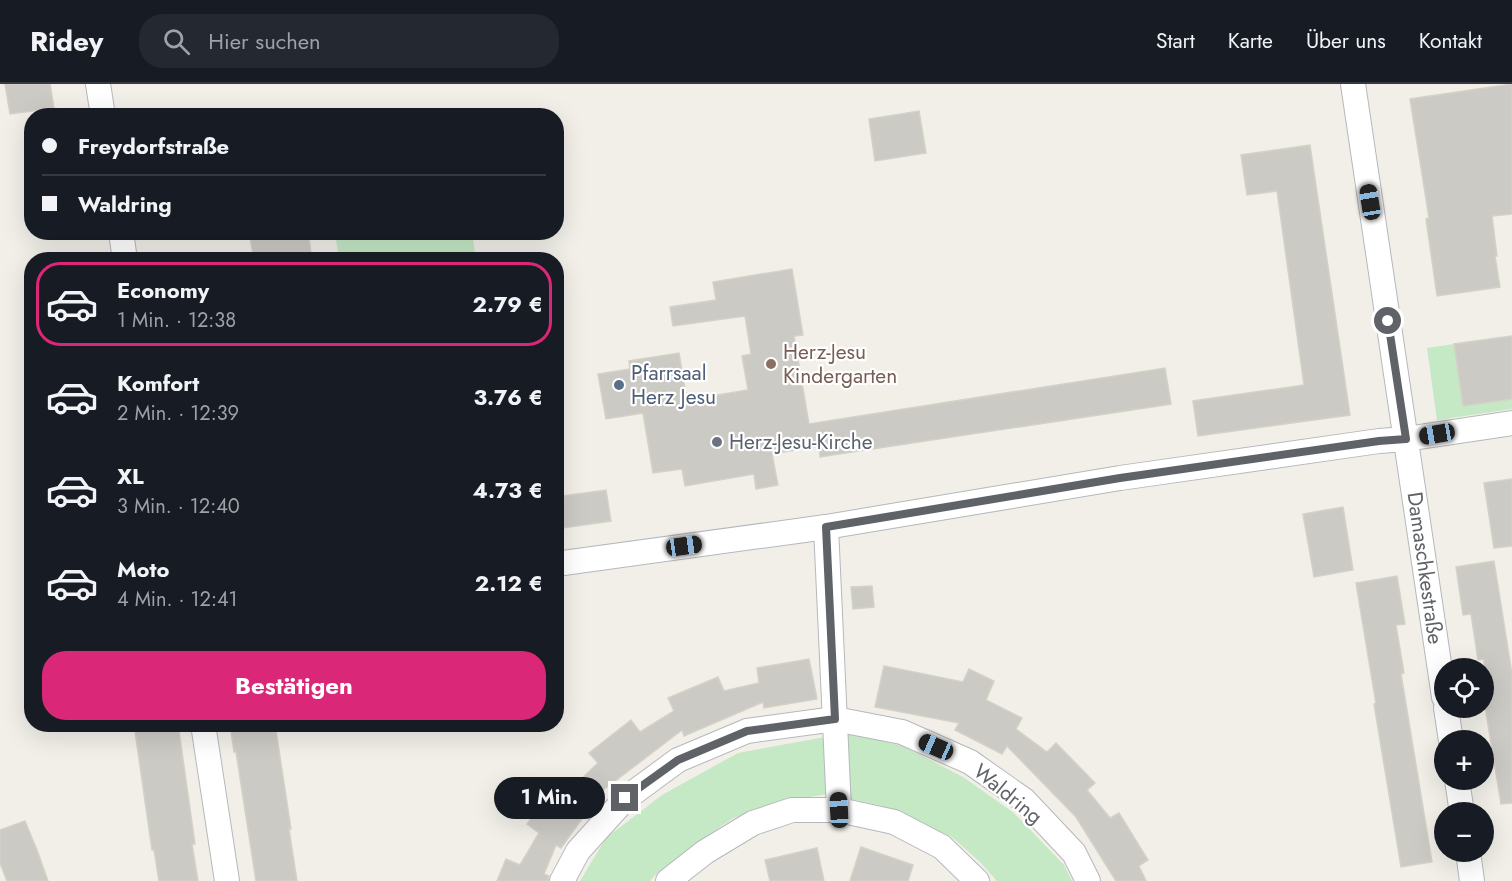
<!DOCTYPE html>
<html lang="de">
<head>
<meta charset="utf-8">
<style>
	:root { --surface:#171b24; --page:#242831; --text:#f1f3f6; --muted:#9ea1a6; --line:#363941; --accent:#db2777 }
	body { margin:0; font-family:Jost,sans-serif; background:var(--page); color:var(--text); height:100vh; display:flex; flex-direction:column; font-size:22px; white-space:nowrap }
	* { box-sizing:border-box; margin:0 }
	p { font-size:20px; color:var(--muted) }
	.icon { flex:none; width:33px; height:33px; fill:none; stroke:currentColor; stroke-width:2; stroke-linecap:round; stroke-linejoin:round }
	.map { position:relative; flex:1; overflow:hidden }
	.details { position:absolute; left:24px; top:168px; width:540px; height:480px; display:flex; flex-direction:column; background:var(--surface); border-radius:24px; box-shadow:0 6px 24px #0002 }
	.details>* { flex:none }
	.banner { position:absolute; left:24px; top:24px; width:540px; height:132px; border-radius:24px; box-shadow:0 6px 24px #0002; display:grid; align-content:center; height:132px; padding:0 18px; background:var(--surface) }
	.controls { position:absolute; left:1434px; top:574px; display:grid; gap:12px }
	.controls a { display:grid; place-items:center; width:60px; height:60px; border-radius:50%; background:var(--surface); box-shadow:0 6px 24px #0002; font-size:30px }
	.end { position:absolute; width:27px; height:27px; margin:-14px; border:8px solid #5f6368; background:#fff; box-shadow:0 0 0 3px #fff }
	.from { border-radius:50% }
	.bubble { position:absolute; height:42px; border-radius:21px; background:var(--surface); box-shadow:0 6px 24px #0002; font-size:20px; font-weight:700; line-height:42px; text-align:center }
	.car { position:absolute; width:18px; height:36px; margin:-18px -9px; border-radius:8px; box-shadow:0 0 4px 2px #0007; background:linear-gradient(#222 24%,#8ab4d8 0 40%,#222 0 76%,#8ab4d8 0 86%,#222 0) }
	.banner b { display:flex; align-items:center; gap:21px; height:57px; font-size:22px }
	.banner b+b { border-top:2px solid var(--line) }
	.banner i { width:15px; height:15px; background:var(--text) }
	ul { padding:10px 0 0; list-style:none }
	li { display:flex; align-items:center; gap:18px; height:84px; margin:0 12px 9px; padding:0 6px; border:3px solid transparent; border-radius:24px }
	li div { flex:1 }
	li b { display:block; font-size:22px }
	li em { font-style:normal; font-weight:700 }
	li.selected { border-color:var(--accent) }
	li>.icon { width:54px; height:54px; stroke-width:1.5 }
	.primary-button { display:flex; gap:12px; margin-top:auto; padding:12px 18px }
	.primary-button a { flex:1; height:69px; border-radius:24px; background:var(--accent); color:#fff; font-size:24px; font-weight:700; line-height:69px; text-align:center }
	header { display:flex; align-items:center; gap:36px; box-sizing:border-box; height:84px; padding:0 30px; background:var(--surface); border-bottom:2px solid var(--line) }
	header strong { font-size:28px }
	nav { display:flex; gap:33px; margin-inline-start:auto; font-size:21px }
	.search { width:420px; height:54px; background:var(--page); display:flex; align-items:center; gap:15px; box-sizing:border-box; padding:0 21px; border-radius:24px; color:var(--muted); font-size:22px }
	.map>svg:first-child { display:block }
</style>
</head>
<body>
<header>
<strong>Ridey</strong>
<div class="search"><svg class="icon" aria-label="search" viewBox="0 0 24 24"><circle cx="10" cy="10" r="6"/><path d="M15 15l6 6"/></svg>Hier suchen</div>
<nav><a>Start</a><a>Karte</a><a>Über uns</a><a>Kontakt</a></nav>
</header>
<div class="map">
<svg width="1512" height="797" viewBox="0 0 1512 797">
	<rect width="100%" height="100%" fill="#f1efe8"/>
	<g fill="#c5e8c5">
		<polygon points="335,149 472,149 476,175 339,175"/>
		<polygon points="1454,260 1463,322 1512,315 1512,325 1437,336 1427,264"/>
		<polygon points="845,648 903,662 963,693 1014,729 1064,781 1072,797 997,797 980,778 952,753 883,722 850,715"/>
		<polygon points="825,653 834,709 772,719 732,735 699,757 655,791 650,797 580,797 606,754 662,711 738,669"/>
	</g>
	<g fill="#cccac5" stroke="#d6d1c6" stroke-width="1.5">
		<polygon points="5,0 50,0 54,24 10,30"/>
		<polygon points="1512,0 1512,130 1492,132 1497,172 1495,172 1500,203 1437,212 1426,135 1429,134 1410,15"/>
		<polygon points="919,27 926,69 875,77 869,35"/>
		<polygon points="1310,61 1350,331 1198,352 1193,317 1304,301 1277,107 1247,111 1241,71"/>
		<polygon points="249,148 308,148 312,176 254,176"/>
		<polygon points="792,185 803,251 794,252 809,340 1165,284 1171,320 820,373 819,362 772,370 778,401 756,405 754,390 685,402 682,385 653,389 643,329 606,335 598,290 630,285 629,277 679,269 687,316 748,306 742,272 751,270 745,232 673,242 670,223 716,216 713,198"/>
		<polygon points="1512,252 1512,315 1463,322 1454,260"/>
		<polygon points="1512,395 1512,462 1494,464 1484,399"/>
		<polygon points="606,406 611,437 556,445 556,413"/>
		<polygon points="1343,423 1353,486 1314,493 1303,430"/>
		<polygon points="1494,477 1512,590 1512,719 1501,720 1484,616 1484,575 1478,576 1471,530 1463,531 1456,483"/>
		<polygon points="1397,492 1405,540 1396,541 1404,589 1401,590 1432,778 1401,783 1374,620 1376,620 1356,499"/>
		<polygon points="872,502 874,523 853,525 851,503"/>
		<polygon points="809,575 817,615 764,624 763,618 684,652 682,646 602,707 561,764 556,761 544,790 549,792 548,797 497,797 506,775 520,781 539,749 527,740 558,698 570,706 598,679 589,669 631,636 640,648 674,627 668,614 718,593 724,607 759,599 757,584"/>
		<polygon points="884,582 963,598 969,585 994,597 986,616 1022,634 1016,645 1047,668 1056,659 1095,699 1087,706 1110,734 1119,729 1148,776 1139,782 1146,797 1116,797 1076,733 1007,662 1002,670 955,646 959,639 875,623"/>
		<polygon points="134,640 178,640 195,760 192,760 198,797 159,797 154,766 152,766"/>
		<polygon points="230,640 275,640 291,745 289,745 297,797 256,797 236,668 234,668"/>
		<polygon points="25,737 37,766 48,797 7,797 0,779 0,746"/>
		<polygon points="861,763 913,781 908,797 850,797"/>
		<polygon points="817,764 824,797 770,797 765,776"/>
	</g>
	<g fill="none" stroke-linecap="round" stroke-linejoin="round">
		<defs>
			<g id="street">
				<polyline points="98,0 103,32"/>
				<polyline points="1353,0 1444,613"/>
				<polyline points="121,148 125,176"/>
				<polyline points="826,443 839,726"/>
				<polyline points="556,480 826,443 1120,394 1379,357 1406,355 1512,339"/>
				<polyline points="1446,624 1451,657"/>
				<polyline points="203,640 227,797"/>
				<polyline points="1457,696 1462,729"/>
				<polyline points="1468,768 1472,797"/>
				<polyline points="562,797 578,767 625,715 678,676 747,647 835,635 902,648 970,678 1024,716 1074,769 1088,797"/>
				<polyline points="668,797 705,768 753,739 792,726 839,726 894,738 942,763 977,797"/>
			</g>
		</defs>
		<use href="#street" stroke="#b5b8bc" stroke-width="26"/>
		<use href="#street" stroke="#fff" stroke-width="24"/>
	</g>
	<g fill="none" stroke-linecap="round" stroke-linejoin="round">
		<polyline stroke="#5f6368" stroke-width="8" points="625,714 678,676 747,647 835,635 826,443 1120,394 1379,357 1406,355 1388,237"/>
	</g>
	<circle fill="#8d6e63" stroke="#fff" stroke-width="2" cx="771" cy="280" r="6"/>
	<circle fill="#5c6f8a" stroke="#fff" stroke-width="2" cx="619" cy="301" r="6"/>
	<circle fill="#6b7280" stroke="#fff" stroke-width="2" cx="717" cy="358" r="6"/>
	<g text-anchor="middle" stroke-width="4.5" stroke-linejoin="round" paint-order="stroke">
		<g font-size="21" fill="#785e54" stroke="#fff" text-anchor="start">
			<text x="783" y="275">Herz-Jesu<tspan x="783" dy="24">Kindergarten</tspan></text>
		</g>
		<g font-size="21" fill="#4e5e75" stroke="#fff" text-anchor="start">
			<text x="631" y="296">Pfarrsaal<tspan x="631" dy="24">Herz Jesu</tspan></text>
		</g>
		<g font-size="21" fill="#5b616d" stroke="#fff" text-anchor="start">
			<text x="729" y="365">Herz-Jesu-Kirche</text>
		</g>
		<g font-size="21" fill="#5f6368" stroke="#fff">
			<text transform="translate(1425 484) rotate(82)" y="7">Damaschkestraße</text>
			<text transform="translate(1008 710) rotate(39)" y="7">Waldring</text>
		</g>
	</g>
</svg>
<div class="controls">
<a><svg class="icon" aria-label="locate" viewBox="0 0 24 24"><circle cx="12" cy="12" r="6"/><path d="M12 2v4M12 18v4M2 12h4M18 12h4"/></svg></a>
<a>+</a>
<a>−</a>
</div>
<i class="end from" style="left:1388px;top:237px"></i>
<i class="end" style="left:625px;top:714px"></i>
<div class="bubble" style="left:494px;top:693px;width:111px">1 Min.</div>
<i class="car" style="left:1370px;top:118px;rotate:351deg"></i>
<i class="car" style="left:1437px;top:350px;rotate:260deg"></i>
<i class="car" style="left:684px;top:462px;rotate:82deg"></i>
<i class="car" style="left:936px;top:663px;rotate:294deg"></i>
<i class="car" style="left:839px;top:726px;rotate:357deg"></i>
<div class="banner">
<b><i class="from"></i>Freydorfstraße</b>
<b><i></i>Waldring</b>
</div>
<section class="details">
<ul>
<li class="selected"><svg class="icon" aria-label="car" viewBox="0 0 24 24"><path d="M5 17H2v-5l4-1 3-4h7l3 4 3 1v5h-3M9 17h6M6 11h13"/><circle cx="7" cy="17" r="2"/><circle cx="17" cy="17" r="2"/></svg><div><b>Economy</b><p>1 Min. · 12:38</p></div><em>2.79 €</em></li>
<li><svg class="icon" aria-label="car" viewBox="0 0 24 24"><path d="M5 17H2v-5l4-1 3-4h7l3 4 3 1v5h-3M9 17h6M6 11h13"/><circle cx="7" cy="17" r="2"/><circle cx="17" cy="17" r="2"/></svg><div><b>Komfort</b><p>2 Min. · 12:39</p></div><em>3.76 €</em></li>
<li><svg class="icon" aria-label="car" viewBox="0 0 24 24"><path d="M5 17H2v-5l4-1 3-4h7l3 4 3 1v5h-3M9 17h6M6 11h13"/><circle cx="7" cy="17" r="2"/><circle cx="17" cy="17" r="2"/></svg><div><b>XL</b><p>3 Min. · 12:40</p></div><em>4.73 €</em></li>
<li><svg class="icon" aria-label="car" viewBox="0 0 24 24"><path d="M5 17H2v-5l4-1 3-4h7l3 4 3 1v5h-3M9 17h6M6 11h13"/><circle cx="7" cy="17" r="2"/><circle cx="17" cy="17" r="2"/></svg><div><b>Moto</b><p>4 Min. · 12:41</p></div><em>2.12 €</em></li>
</ul>
<div class="primary-button"><a>Bestätigen</a></div>
</section>
</div>
</body>
</html>
